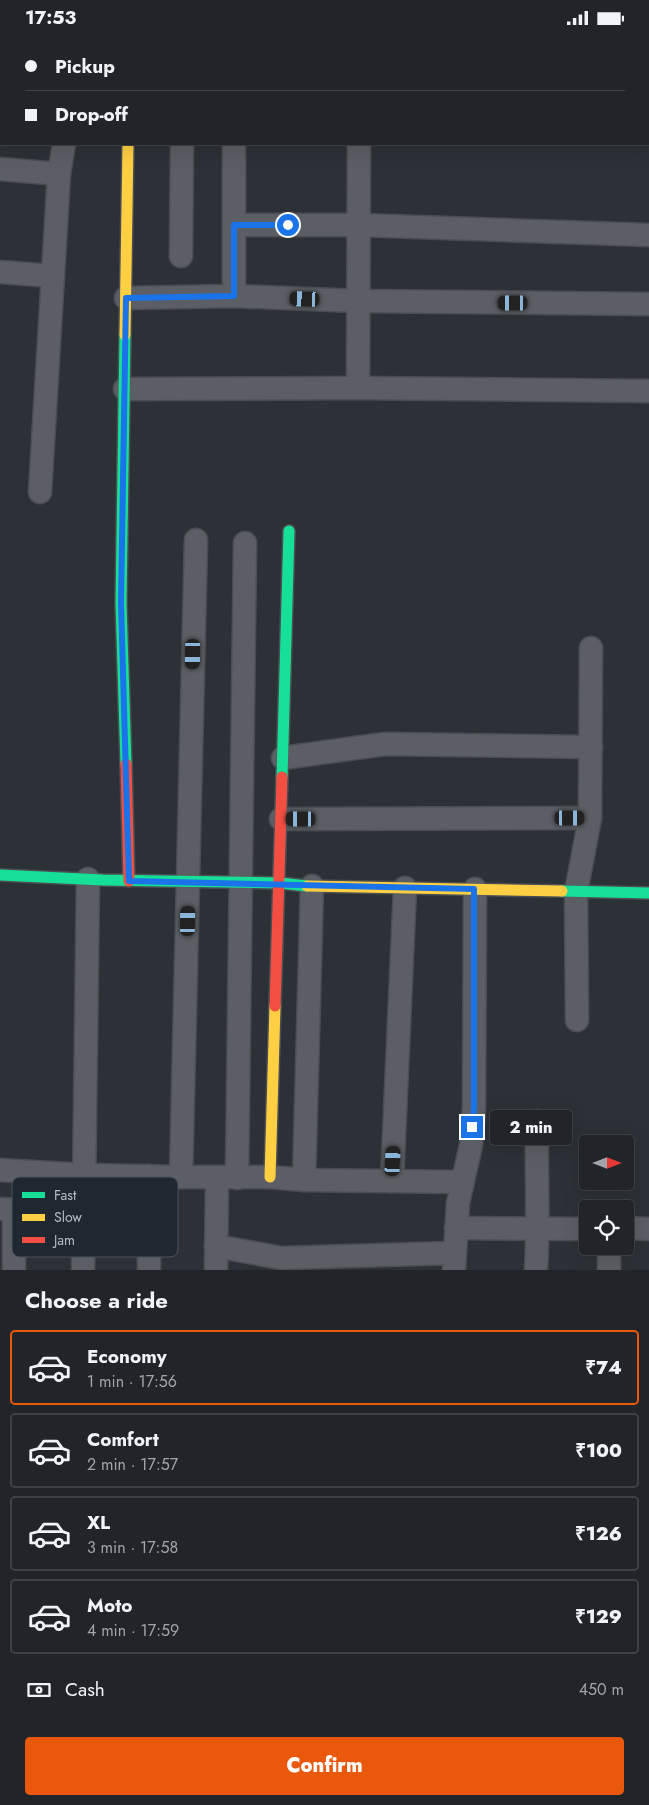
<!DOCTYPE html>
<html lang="en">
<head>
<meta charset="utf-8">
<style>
	:root { --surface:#212529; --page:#292d31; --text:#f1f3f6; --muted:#a2a5a8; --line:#3e4246; --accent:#ea580c }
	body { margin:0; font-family:Jost,sans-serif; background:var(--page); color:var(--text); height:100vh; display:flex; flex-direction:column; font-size:19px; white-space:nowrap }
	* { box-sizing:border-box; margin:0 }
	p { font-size:16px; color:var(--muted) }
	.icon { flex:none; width:28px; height:28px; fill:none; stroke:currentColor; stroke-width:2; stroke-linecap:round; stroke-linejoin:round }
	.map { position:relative; height:1235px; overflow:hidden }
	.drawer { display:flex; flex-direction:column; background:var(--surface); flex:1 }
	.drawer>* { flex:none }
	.hud { position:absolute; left:0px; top:0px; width:650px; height:110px; box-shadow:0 5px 20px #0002,0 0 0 1px var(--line); display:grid; align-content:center; height:110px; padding:0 25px; background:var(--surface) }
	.needle { width:32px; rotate:90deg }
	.controls { position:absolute; left:579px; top:1100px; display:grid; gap:10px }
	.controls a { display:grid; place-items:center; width:55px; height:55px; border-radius:5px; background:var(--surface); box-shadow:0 5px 20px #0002,0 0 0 1px var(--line); font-size:25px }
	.end { position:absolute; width:22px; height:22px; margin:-11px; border:6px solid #1a73e8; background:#fff; box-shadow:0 0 0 2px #fff }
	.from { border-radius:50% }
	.bubble { position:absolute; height:35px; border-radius:5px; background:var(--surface); box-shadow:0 5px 20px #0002,0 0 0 1px var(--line); font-size:16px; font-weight:800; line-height:35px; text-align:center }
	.car { position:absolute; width:15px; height:30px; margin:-15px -8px; border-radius:6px; box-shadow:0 0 4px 1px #0007; background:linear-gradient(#222 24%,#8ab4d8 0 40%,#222 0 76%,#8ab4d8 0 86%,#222 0) }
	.hud b { display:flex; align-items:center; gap:18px; height:48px; font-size:19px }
	.hud b+b { border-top:1px solid var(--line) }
	.hud i { width:12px; height:12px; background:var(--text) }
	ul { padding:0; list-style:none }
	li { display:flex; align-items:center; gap:15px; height:75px; margin:0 10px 8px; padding:0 15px; border:2px solid var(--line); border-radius:5px }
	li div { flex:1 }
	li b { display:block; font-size:19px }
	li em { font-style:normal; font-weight:800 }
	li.current { border-color:var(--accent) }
	li>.icon { width:45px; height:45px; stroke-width:1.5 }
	h2 { padding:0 25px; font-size:22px; line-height:60px }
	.pay { display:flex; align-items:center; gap:12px; height:55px; padding:0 25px; font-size:19px }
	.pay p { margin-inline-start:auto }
	.cta { display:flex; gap:10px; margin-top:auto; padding:10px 25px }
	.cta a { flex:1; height:58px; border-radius:5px; background:var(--accent); color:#fff; font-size:20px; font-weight:800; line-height:58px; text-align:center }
	.status { display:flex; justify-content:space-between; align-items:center; height:35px; padding:0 25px; background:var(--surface); direction:ltr }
	.status svg { height:14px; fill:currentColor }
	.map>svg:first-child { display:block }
</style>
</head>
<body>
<div class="status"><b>17:53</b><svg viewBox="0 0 49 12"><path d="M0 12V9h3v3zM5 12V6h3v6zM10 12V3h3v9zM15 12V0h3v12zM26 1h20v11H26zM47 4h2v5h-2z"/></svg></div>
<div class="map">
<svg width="649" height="1235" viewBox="0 0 649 1235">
	<rect width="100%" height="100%" fill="#2c3137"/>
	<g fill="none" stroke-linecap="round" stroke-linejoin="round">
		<defs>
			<g id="street">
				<polyline points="66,0 66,1"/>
				<polyline points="359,0 359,1"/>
				<polyline points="130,1 130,0"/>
				<polyline points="183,1 183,0"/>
				<polyline points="237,1 237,0"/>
				<polyline points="453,1 453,0"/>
				<polyline points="234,109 234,261"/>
				<polyline points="0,134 59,139"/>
				<polyline points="234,190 359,190 649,200"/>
				<polyline points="181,221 182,109"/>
				<polyline points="0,237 53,241"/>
				<polyline points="126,263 234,261 358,266 649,269"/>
				<polyline points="358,353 359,109"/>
				<polyline points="125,354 358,353 649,356"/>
				<polyline points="40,457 59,139 64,109"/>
				<polyline points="283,723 385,709 591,712"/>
				<polyline points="281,784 590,783"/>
				<polyline points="577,985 576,857 590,783 591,613"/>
				<polyline points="0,1135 84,1140 181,1142 270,1142 304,1145 462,1147"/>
				<polyline points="149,1141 149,1235"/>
				<polyline points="181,1142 196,505"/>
				<polyline points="237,1143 245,508"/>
				<polyline points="304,1145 312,851"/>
				<polyline points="392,1146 405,853"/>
				<polyline points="0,1174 84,1179"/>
				<polyline points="456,1193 588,1194"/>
				<polyline points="625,1193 649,1194"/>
				<polyline points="216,1211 281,1223 454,1218"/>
				<polyline points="14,1235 14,1175"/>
				<polyline points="83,1235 88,844"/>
				<polyline points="216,1235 217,1143"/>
				<polyline points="454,1235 458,1168 471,1110 474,1073 475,854"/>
				<path d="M536,1235C539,1185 536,1135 537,1086"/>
				<polyline points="609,1235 609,1211"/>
			</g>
			<g id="fast">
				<polyline points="125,300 121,568 126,729"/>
				<polyline points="282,742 289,496"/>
				<polyline points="0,840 103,845 280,848 307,851"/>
				<polyline points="562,856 649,858"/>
			</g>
			<g id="slow">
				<polyline points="125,300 128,109"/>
				<polyline points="307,851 562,856"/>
				<polyline points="270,1142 275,971"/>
			</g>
			<g id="jam">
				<polyline points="126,729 129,846"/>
				<polyline points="275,971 282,742"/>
			</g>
		</defs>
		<use href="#street" stroke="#4a4d52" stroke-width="25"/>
		<use href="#fast" stroke="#4a4d52" stroke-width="14"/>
		<use href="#slow" stroke="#4a4d52" stroke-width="14"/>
		<use href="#jam" stroke="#4a4d52" stroke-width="14"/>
		<use href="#street" stroke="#5b5f65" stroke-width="22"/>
		<use href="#fast" stroke="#16e098" stroke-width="11"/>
		<use href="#slow" stroke="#ffcf43" stroke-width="11"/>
		<use href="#jam" stroke="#f24e42" stroke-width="11"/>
	</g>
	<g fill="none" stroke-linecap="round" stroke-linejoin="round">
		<path stroke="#1a73e8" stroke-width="6" d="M288,190H234V261L126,263L121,568L129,846C244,848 359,851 474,854V1073L472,1092"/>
	</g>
	<rect x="12" y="1142" width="166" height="80" rx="8" fill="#1f2731" stroke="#4c545e" stroke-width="1"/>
	<rect x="22" y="1157" width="23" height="6" fill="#16e098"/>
	<rect x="22" y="1179" width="23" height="7" fill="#ffcf43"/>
	<rect x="22" y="1202" width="23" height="6" fill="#f24e42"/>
	<g font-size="14" fill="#b6bdc7">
		<text x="54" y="1165">Fast</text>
		<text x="54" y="1187">Slow</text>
		<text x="54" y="1210">Jam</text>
	</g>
</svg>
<div class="controls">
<a><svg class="needle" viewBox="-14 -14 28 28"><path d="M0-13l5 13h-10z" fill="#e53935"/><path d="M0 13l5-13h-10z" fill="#a2a5a8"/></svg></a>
<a><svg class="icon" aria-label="locate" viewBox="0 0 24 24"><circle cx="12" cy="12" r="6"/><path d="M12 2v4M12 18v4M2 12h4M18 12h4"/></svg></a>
</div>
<i class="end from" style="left:288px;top:190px"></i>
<i class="end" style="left:472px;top:1092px"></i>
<div class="bubble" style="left:490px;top:1075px;width:82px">2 min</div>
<i class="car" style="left:305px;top:264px;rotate:272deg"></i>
<i class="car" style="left:513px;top:268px;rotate:270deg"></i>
<i class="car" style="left:193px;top:619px;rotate:181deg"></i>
<i class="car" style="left:570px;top:783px;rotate:90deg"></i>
<i class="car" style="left:301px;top:784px;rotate:270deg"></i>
<i class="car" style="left:188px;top:886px;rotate:1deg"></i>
<i class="car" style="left:393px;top:1126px;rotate:3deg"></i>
<div class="hud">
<b><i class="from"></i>Pickup</b>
<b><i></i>Drop-off</b>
</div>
</div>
<section class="drawer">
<h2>Choose a ride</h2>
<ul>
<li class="current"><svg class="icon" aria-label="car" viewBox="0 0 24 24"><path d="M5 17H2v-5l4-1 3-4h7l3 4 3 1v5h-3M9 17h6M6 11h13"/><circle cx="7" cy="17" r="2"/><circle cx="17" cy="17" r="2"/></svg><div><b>Economy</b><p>1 min · 17:56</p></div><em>₹74</em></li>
<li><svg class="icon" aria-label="car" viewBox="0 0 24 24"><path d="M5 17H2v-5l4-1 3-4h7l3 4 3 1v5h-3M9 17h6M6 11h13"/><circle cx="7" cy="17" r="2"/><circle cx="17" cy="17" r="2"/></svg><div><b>Comfort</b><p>2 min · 17:57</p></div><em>₹100</em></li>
<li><svg class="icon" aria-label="car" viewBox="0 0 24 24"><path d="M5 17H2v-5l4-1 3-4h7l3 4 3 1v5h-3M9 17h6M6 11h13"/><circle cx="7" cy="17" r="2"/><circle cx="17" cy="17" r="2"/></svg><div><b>XL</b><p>3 min · 17:58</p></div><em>₹126</em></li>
<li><svg class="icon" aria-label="car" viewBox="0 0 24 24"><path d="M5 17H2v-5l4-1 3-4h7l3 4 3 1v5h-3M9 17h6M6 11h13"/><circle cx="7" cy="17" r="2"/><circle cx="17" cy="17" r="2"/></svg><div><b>Moto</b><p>4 min · 17:59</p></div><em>₹129</em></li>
</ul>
<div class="pay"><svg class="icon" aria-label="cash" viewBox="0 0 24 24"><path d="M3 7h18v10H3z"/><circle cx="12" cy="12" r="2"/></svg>Cash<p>450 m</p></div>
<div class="cta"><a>Confirm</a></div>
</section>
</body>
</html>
